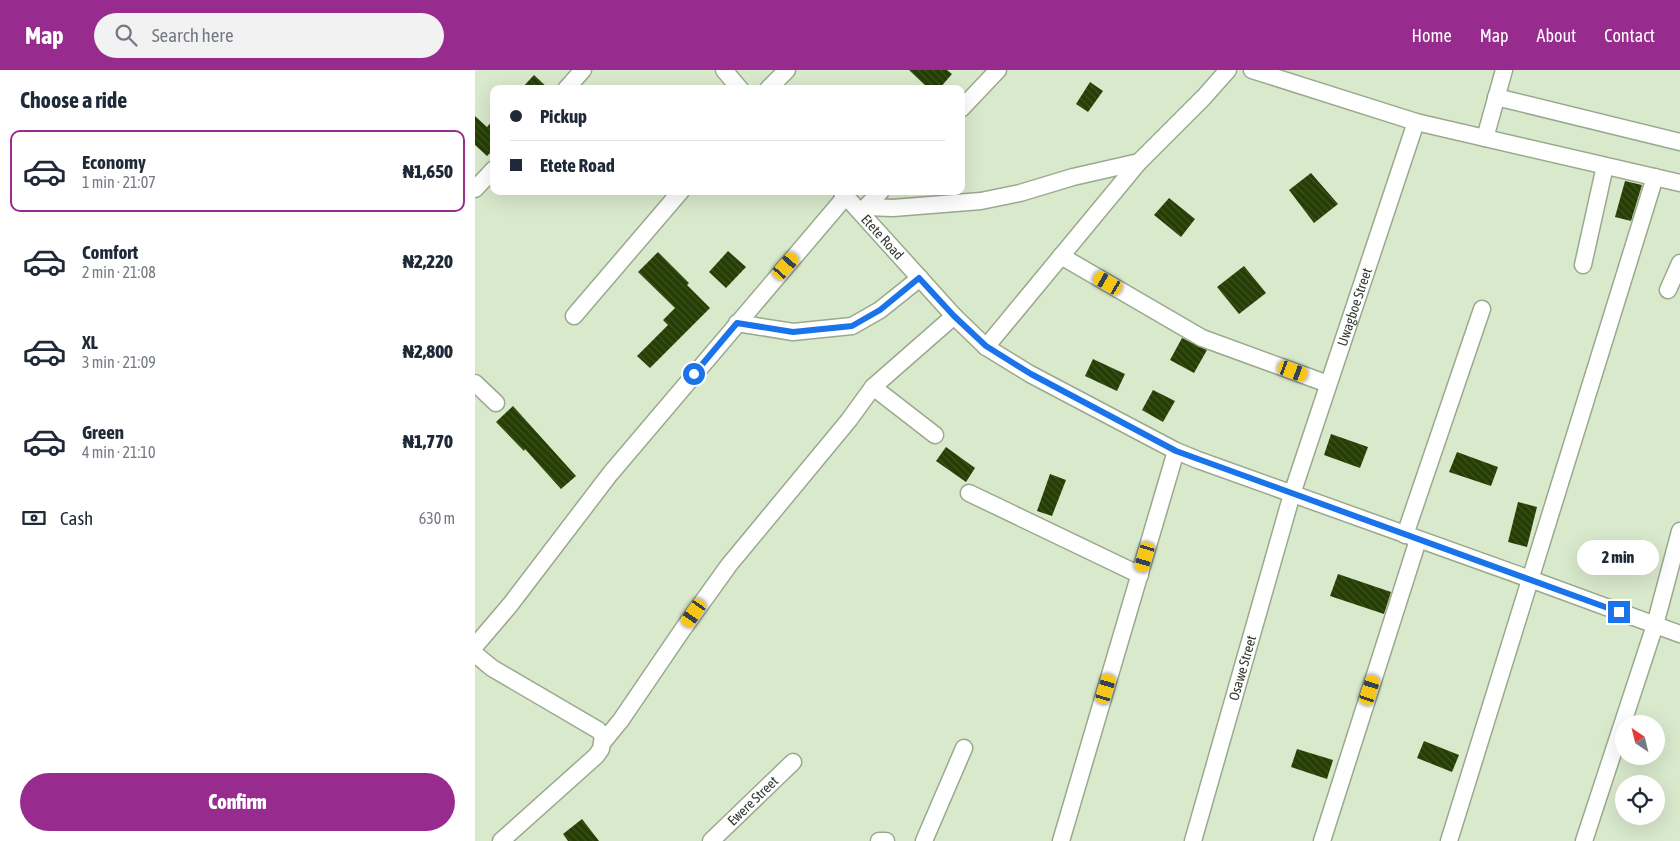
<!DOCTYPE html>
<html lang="en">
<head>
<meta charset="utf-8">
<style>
	:root { --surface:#fff; --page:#f2f2f3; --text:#1f2937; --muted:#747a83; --line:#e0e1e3; --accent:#972c8e }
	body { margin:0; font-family:"Asap Condensed",sans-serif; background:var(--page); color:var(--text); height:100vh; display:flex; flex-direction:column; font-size:19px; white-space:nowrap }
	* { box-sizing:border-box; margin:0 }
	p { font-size:16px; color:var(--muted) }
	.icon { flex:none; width:28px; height:28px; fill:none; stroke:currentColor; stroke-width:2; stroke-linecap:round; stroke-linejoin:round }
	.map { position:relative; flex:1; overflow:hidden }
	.drawer { display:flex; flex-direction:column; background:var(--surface); width:475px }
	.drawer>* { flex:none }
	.top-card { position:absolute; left:15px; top:15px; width:475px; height:110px; border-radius:10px; box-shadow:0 5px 20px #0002; display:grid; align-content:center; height:110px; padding:0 20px; background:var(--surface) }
	.needle { width:32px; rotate:325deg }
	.fabs { position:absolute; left:1140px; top:645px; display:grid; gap:10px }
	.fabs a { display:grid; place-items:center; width:50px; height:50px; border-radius:50%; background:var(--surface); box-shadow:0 5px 20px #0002; font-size:25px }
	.end { position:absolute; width:22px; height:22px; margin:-11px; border:6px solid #1a73e8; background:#fff; box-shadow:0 0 0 2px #fff }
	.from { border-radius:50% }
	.bubble { position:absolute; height:35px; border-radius:18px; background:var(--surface); box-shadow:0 5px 20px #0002; font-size:16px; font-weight:800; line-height:35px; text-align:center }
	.car { position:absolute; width:15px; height:30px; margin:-15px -8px; border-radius:6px; box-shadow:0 0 4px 1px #0007; background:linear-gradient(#f5c518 24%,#345 0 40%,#f5c518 0 76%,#345 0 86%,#f5c518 0) }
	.top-card b { display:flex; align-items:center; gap:18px; height:48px; font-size:19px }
	.top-card b+b { border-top:1px solid var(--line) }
	.top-card i { width:12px; height:12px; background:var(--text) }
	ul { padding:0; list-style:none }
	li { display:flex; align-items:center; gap:15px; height:82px; margin:0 10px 8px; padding:0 10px; border:2px solid transparent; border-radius:10px }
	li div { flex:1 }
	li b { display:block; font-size:19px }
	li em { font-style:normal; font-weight:800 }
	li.on { border-color:var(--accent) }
	li>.icon { width:45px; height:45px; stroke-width:1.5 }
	h2 { padding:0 20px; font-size:22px; line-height:60px }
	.pay { display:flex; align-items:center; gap:12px; height:55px; padding:0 20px; font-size:19px }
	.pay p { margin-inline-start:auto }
	.primary-button { display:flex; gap:10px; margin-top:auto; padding:10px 20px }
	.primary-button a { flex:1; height:58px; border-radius:30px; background:var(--accent); color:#fff; font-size:20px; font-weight:800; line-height:58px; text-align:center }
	header { display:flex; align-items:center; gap:30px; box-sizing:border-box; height:70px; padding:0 25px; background:var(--accent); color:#fff }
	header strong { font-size:24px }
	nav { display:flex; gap:28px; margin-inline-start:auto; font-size:18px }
	.search { width:350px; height:45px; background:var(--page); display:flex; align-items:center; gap:12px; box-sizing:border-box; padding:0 18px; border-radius:28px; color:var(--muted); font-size:19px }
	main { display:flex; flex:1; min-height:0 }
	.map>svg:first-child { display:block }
</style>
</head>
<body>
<header>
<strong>Map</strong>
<div class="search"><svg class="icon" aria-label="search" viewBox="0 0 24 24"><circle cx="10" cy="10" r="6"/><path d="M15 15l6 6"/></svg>Search here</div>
<nav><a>Home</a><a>Map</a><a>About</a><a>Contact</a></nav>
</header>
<main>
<section class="drawer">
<h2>Choose a ride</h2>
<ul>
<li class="on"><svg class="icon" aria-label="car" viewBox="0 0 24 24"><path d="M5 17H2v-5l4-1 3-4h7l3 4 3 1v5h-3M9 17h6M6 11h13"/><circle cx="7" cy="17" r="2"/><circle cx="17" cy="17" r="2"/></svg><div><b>Economy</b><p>1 min · 21:07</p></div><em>₦1,650</em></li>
<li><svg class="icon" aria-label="car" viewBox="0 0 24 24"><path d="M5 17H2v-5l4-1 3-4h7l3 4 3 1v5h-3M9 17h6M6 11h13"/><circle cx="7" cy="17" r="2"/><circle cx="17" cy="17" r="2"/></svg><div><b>Comfort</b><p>2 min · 21:08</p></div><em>₦2,220</em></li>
<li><svg class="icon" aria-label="car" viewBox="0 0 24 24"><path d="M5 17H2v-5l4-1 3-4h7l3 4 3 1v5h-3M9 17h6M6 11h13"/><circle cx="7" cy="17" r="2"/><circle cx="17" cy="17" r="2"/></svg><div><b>XL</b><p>3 min · 21:09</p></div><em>₦2,800</em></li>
<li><svg class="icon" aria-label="car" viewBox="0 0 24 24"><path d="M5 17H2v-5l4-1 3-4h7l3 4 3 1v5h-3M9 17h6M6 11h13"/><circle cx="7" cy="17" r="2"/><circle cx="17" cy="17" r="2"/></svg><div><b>Green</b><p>4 min · 21:10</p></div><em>₦1,770</em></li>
</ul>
<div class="pay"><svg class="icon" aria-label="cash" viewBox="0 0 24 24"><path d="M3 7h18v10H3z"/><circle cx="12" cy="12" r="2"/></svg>Cash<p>630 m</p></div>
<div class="primary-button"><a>Confirm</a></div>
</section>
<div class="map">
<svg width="1205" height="771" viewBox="0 0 1205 771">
	<defs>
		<pattern id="building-back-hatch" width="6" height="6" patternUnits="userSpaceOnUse" patternTransform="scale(1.25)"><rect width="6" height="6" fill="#253e04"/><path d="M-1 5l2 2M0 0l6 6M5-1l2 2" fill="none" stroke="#3d5220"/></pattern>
	</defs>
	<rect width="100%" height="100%" fill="#d9e9cc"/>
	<g fill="url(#building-back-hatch)">
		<polygon points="434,0 472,0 477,4 464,19 454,19"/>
		<polygon points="59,5 74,19 46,19"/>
		<polygon points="615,12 628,21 613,42 601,34"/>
		<polygon points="0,46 12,57 19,49 19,79 12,86 0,75"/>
		<polygon points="836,103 863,134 839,153 814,120"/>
		<polygon points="1150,111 1167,115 1156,151 1140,147"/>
		<polygon points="694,128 720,149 706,167 679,145"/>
		<polygon points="253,181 271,197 251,218 234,202"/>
		<polygon points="183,182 214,213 212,215 235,238 175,298 162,286 193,255 188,250 200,238 163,202"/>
		<polygon points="769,196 791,223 764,244 742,217"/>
		<polygon points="707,268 732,280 719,303 695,290"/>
		<polygon points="618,289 650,304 642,321 610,306"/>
		<polygon points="678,320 700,331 688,352 667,340"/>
		<polygon points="38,336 101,406 86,419 50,379 49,381 21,352"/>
		<polygon points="856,364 893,377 885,398 849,385"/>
		<polygon points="471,377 500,398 491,412 461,391"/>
		<polygon points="982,382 1023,397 1016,416 974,402"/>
		<polygon points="575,404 591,410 577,446 562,441"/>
		<polygon points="1043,432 1062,437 1052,477 1033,472"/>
		<polygon points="863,504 916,522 909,544 855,526"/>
		<polygon points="949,671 984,685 977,702 942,688"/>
		<polygon points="822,679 858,690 852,709 816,697"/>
		<polygon points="107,749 124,771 93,771 88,764"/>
	</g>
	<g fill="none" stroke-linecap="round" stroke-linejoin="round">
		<defs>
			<g id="minor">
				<polyline points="249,0 265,19"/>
				<polyline points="777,0 941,52 1205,113"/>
				<polyline points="91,19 108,0"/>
				<polyline points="293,19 312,0"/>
				<polyline points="1021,27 1205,72"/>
				<polyline points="486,39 523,0"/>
				<polyline points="1010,68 1029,0"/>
				<polyline points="0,119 19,99"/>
				<path id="s1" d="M366,121L479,246L511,277L555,304L701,381L723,390L1055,509L1205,564"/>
				<polyline points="391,137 418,138 506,131 545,123 598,107 664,92"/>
				<polyline points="387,141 406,121"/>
				<polyline points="586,186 727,268 853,314"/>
				<polyline points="1108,195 1130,96"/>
				<polyline points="1193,220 1205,193"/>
				<polyline points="99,246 206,121"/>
				<polyline points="262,253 318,262 377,256 405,240 445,208"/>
				<polyline points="511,277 664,92 729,27 753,0"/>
				<polyline points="0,313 21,333"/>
				<polyline points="398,317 460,365"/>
				<polyline points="494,423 665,505"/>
				<polyline points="930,465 1007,239"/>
				<polyline points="0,576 35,535 135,404 371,126"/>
				<polyline points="0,584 17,598 123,660 128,666 126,679 121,686 26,771"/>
				<polyline points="128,672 146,650 208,559 254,495 374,350 398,317 479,246"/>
				<path id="s2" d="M236,771L318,692"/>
				<polyline points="404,771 411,771"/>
				<polyline points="449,771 489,678"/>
				<polyline points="586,771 701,381"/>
				<path id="s3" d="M718,771L817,424L941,52"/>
				<polyline points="847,771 943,470"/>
				<polyline points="974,771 1180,107"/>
				<polyline points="1109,771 1180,555 1205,461"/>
			</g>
		</defs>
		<use href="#minor" stroke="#9aa98e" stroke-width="19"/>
		<use href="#minor" stroke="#fff" stroke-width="16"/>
	</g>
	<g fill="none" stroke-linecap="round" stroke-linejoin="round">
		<polyline stroke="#1a73e8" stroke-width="6" points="219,304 262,253 318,262 377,256 405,240 444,208 479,246 511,276 556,304 701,381 1144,542"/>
	</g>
	<g text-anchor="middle" stroke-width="5" stroke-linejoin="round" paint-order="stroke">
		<g font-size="14" fill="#33392e" stroke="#d9e9cc">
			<text dy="5" stroke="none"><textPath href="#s1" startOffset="62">Etete Road</textPath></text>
			<text dy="5" stroke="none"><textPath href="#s3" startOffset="558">Uwagboe Street</textPath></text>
			<text dy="5" stroke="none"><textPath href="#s3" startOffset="180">Osawe Street</textPath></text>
			<text dy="5" stroke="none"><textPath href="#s2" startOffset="58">Ewere Street</textPath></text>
		</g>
	</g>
</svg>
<div class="fabs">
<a><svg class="needle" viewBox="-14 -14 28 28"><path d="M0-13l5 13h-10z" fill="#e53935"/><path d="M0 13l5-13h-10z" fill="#747a83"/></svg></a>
<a><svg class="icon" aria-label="locate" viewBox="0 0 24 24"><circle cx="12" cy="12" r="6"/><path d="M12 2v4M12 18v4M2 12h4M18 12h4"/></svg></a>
</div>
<i class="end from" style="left:219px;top:304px"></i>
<i class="end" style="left:1144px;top:542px"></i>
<div class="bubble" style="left:1102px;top:470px;width:82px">2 min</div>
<i class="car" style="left:311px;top:196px;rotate:41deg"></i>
<i class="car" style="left:633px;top:213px;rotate:300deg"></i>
<i class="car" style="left:818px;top:301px;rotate:110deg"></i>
<i class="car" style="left:670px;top:487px;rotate:197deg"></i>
<i class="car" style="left:219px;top:543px;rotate:215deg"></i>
<i class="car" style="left:631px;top:619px;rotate:17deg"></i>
<i class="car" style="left:895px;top:620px;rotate:18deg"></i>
<div class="top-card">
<b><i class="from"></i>Pickup</b>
<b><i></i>Etete Road</b>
</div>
</div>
</main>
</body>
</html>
